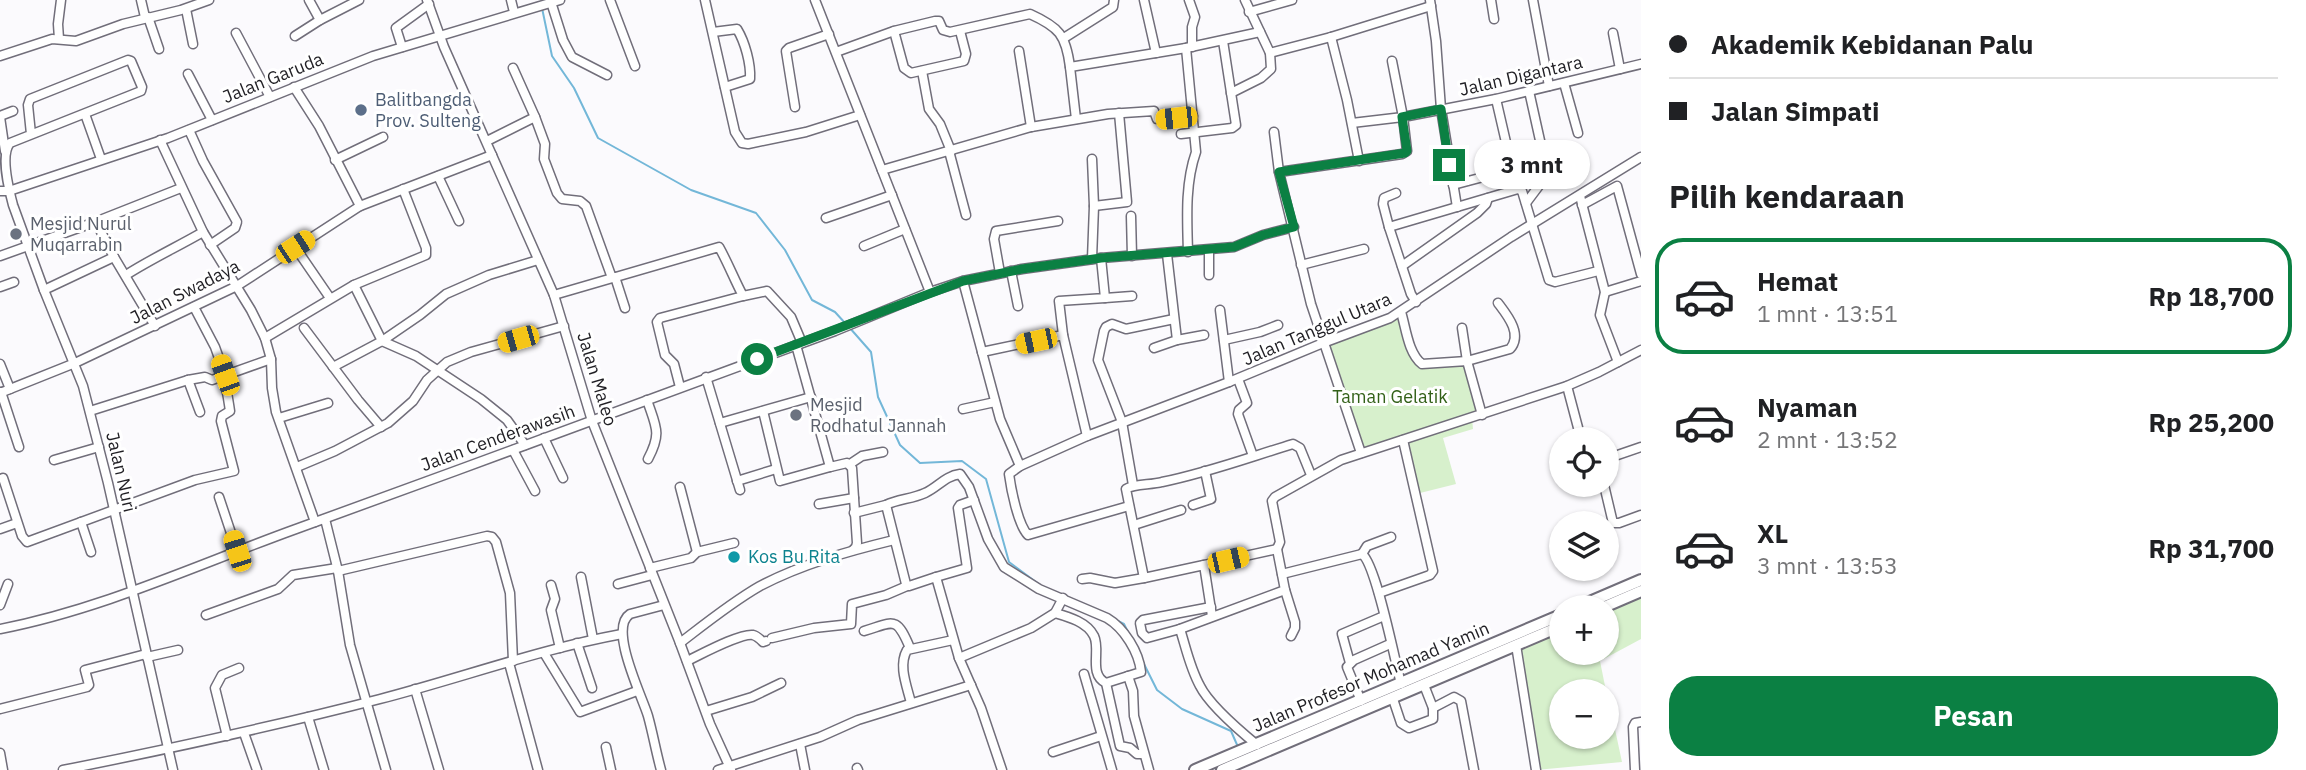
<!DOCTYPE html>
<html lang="id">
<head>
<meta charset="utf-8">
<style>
	:root { --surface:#fff; --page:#f2f2f2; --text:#202124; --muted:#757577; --line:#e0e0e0; --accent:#0b8043 }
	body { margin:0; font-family:"IBM Plex Sans",sans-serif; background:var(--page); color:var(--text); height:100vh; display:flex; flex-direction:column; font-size:26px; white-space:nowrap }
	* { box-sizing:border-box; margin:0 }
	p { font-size:23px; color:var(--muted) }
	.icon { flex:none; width:38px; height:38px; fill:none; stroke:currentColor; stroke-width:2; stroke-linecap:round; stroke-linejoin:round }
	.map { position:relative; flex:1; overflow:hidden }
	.drawer { display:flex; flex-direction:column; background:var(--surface); width:665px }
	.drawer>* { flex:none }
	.hud { display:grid; align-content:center; height:154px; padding:0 28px; background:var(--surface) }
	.fabs { position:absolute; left:1549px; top:427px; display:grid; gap:14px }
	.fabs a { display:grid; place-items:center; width:70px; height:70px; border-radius:50%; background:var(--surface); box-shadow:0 2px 5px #0004; font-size:35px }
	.end { position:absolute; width:32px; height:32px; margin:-16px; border:9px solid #0b8043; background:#fff; box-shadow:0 0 0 4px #fff }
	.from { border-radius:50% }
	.bubble { position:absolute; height:49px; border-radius:24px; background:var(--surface); box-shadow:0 2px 5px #0004; font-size:23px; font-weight:700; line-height:49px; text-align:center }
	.car { position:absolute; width:21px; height:42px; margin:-21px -10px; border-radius:9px; box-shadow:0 0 5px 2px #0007; background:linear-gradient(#f5c518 24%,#345 0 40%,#f5c518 0 76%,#345 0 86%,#f5c518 0) }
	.hud b { display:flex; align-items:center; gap:24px; height:66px; font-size:26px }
	.hud b+b { border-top:2px solid var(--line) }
	.hud i { width:18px; height:18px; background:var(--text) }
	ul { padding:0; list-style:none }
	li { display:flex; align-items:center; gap:21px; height:116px; margin:0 14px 10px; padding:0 14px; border:4px solid transparent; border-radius:28px }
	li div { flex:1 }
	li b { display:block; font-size:26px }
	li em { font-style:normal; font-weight:700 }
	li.current { border-color:var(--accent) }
	li>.icon { width:63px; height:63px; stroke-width:1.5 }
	h2 { padding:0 28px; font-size:32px; line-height:84px }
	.button { display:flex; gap:14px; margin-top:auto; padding:14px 28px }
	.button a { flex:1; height:80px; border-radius:28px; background:var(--accent); color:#fff; font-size:28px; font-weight:700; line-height:80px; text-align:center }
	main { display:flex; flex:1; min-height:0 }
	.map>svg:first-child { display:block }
</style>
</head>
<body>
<main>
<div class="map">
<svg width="1641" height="770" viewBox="0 0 1641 770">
	<rect width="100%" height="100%" fill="#fbfafd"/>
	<g fill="#d7f0cc">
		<polygon points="1401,313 1421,365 1464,362 1481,414 1472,418 1473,429 1443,438 1456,484 1416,494 1404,440 1360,454 1325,344"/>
		<polygon points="1641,580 1641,639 1600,661 1606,691 1561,691 1561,737 1606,737 1607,692 1622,762 1536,770 1517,634 1561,615 1561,653 1606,653 1606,607 1578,607"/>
	</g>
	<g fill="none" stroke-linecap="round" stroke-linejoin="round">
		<g stroke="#73b7d8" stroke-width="2">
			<polyline points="542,8 552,56 574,88 598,138 691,190 756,213 785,250 812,300 835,312 845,323"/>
			<polyline points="849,327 871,352 878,397 900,445 920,463 962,461 986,479 1009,562 1040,585"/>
			<polyline points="1118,621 1124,624 1128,632"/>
			<polyline points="1143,662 1157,690 1182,709 1231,731 1238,747"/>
		</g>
		<defs>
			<g id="minor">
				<polyline points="141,0 145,17"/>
				<polyline points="309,0 320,20"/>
				<polyline points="427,0 444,47 554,295 592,421 680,643 710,724 731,770"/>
				<polyline points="511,0 514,12"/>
				<polyline points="610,0 635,66"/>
				<polyline points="705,0 735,132 742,143 748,144 806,132 860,115"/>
				<polyline points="815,0 930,292"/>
				<polyline points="1144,0 1156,53"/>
				<polyline points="1189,0 1195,17 1192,27 1192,47"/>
				<polyline points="1430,0 1436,41 1441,109 1457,207"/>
				<polyline points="1491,0 1494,19"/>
				<polyline points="1533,0 1549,86"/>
				<polyline points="551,2 563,40 572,57 607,75"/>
				<polyline points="186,9 193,44"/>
				<polyline points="1249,12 1292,0"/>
				<polyline points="148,17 159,49"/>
				<polyline points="894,31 904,68 911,73 964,61 966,54 960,31"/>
				<path d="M713,32L737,29C745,42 751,64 750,79L725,87"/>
				<polyline points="236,33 270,97"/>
				<polyline points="1613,33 1620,69"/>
				<polyline points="295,36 320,20 359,0"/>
				<polyline points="1331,37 1347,100 1359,161"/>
				<polyline points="1064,38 1113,7 1114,0"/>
				<polyline points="59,39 58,24 61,0"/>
				<polyline points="402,47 396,28 429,4"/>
				<path d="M1186,48L1196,152C1185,183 1187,218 1188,252"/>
				<polyline points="1019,51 1031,127"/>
				<path d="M836,52L894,31L935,21H939L943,30L950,32L1030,14C1059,27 1066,35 1070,67"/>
				<polyline points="1270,53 1331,37 1431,6"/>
				<polyline points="0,56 52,39 76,41 123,24 181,10 209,0"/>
				<polyline points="513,68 535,117"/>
				<polyline points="922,71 929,109 940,124 951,151"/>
				<polyline points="188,74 212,120"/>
				<polyline points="1564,83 1578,133"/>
				<polyline points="294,87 319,126 360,206"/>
				<polyline points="1231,93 1261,78 1271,69 1270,53 1245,0"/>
				<polyline points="1496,99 1508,151"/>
				<polyline points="795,107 786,51 789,48 829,34"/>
				<polyline points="85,114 101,159"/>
				<polyline points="0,116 13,111"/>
				<polyline points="0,117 5,151"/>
				<polyline points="1076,119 1070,67 1186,48 1260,32"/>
				<polyline points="1352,123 1403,117 1392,61"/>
				<polyline points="189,130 203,161 237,222 235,228 210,245"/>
				<polyline points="1274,132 1279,172 1311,304 1361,453"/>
				<path d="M31,134L28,105L30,99L128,60L131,61L142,87L141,91L10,143C0,155 9,190 13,205L44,290L83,386L108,483L173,770"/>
				<polyline points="1181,134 1232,128 1236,125 1223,41"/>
				<polyline points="160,140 203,232 251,310 265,338 271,359 272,388 276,412 315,522"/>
				<polyline points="487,141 535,117 545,144 544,159 557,193 562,199 580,201 586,206 612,278"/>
				<polyline points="949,151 966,215"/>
				<polyline points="1092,159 1094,206 1127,202 1119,113"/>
				<polyline points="335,160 383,137"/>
				<polyline points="882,170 1031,127 1108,114 1154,111 1157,119 1193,116"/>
				<polyline points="1279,172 1402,154 1407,151 1403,117 1496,99 1641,64"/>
				<polyline points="438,176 459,221"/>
				<polyline points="1453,185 1487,176 1488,170 1486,159"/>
				<polyline points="0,191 9,191 168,138 373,56 560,0"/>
				<polyline points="1580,196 1605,292 1600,315 1618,362"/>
				<polyline points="1526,203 1544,179 1547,172 1529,91"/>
				<polyline points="1582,205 1617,186 1641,274"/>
				<polyline points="1131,216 1132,256"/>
				<polyline points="826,218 892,195"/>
				<polyline points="1389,227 1383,204 1384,198 1396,193"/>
				<polyline points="864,246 905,229"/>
				<polyline points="295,247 330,298"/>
				<polyline points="1209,250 1209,275"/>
				<polyline points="0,256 98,221"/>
				<polyline points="1092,259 1094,206"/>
				<polyline points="1301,265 1364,249"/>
				<polyline points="1402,266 1477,213 1486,204 1488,198"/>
				<polyline points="1011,271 1018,306"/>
				<polyline points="1000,273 994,239 996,231 1058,221"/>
				<path d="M126,275C151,259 177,247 203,232"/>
				<polyline points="615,277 625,308"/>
				<polyline points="963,281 1000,419 1020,466"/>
				<polyline points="354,285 382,341 416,356 481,399 507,420 525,445"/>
				<polyline points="0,287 14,282"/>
				<polyline points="44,290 114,257"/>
				<polyline points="1605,292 1641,281"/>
				<path d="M554,295L719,247C728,263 734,279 743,296L660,318L657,322L665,355L674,364L680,387"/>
				<polyline points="743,296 767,291 791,317 802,343"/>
				<polyline points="1105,298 1132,296"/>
				<polyline points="1416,302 1411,294 1389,227 1518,189 1522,191 1549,280 1555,282 1598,271"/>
				<polyline points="194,307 215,347 225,375"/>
				<polyline points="1220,310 1229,382"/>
				<path d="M1401,312C1406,328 1408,353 1422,364L1467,361L1482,415"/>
				<polyline points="155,326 114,257 97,224 100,220 181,188"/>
				<polyline points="304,328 358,400 381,427"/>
				<path d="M1462,328L1467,361L1510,349C1523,334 1507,315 1498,303"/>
				<polyline points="1063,335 1059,301 1105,298 1101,258"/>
				<polyline points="265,338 354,285 426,255 426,248 403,189"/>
				<polyline points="1177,340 1204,335"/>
				<polyline points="1224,340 1260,332 1278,325"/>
				<polyline points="796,345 830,467 847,463 852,468 857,543 856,547 853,550"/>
				<polyline points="1154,348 1177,340 1167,254"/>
				<polyline points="982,352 1063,335 1087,436"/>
				<polyline points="0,364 10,389"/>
				<polyline points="333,367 382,341 420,315 446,294 489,275 538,260"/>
				<polyline points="706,377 740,490"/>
				<polyline points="1238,379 1247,403 1239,410 1238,414 1253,456"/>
				<polyline points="188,380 200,412"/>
				<polyline points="1567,386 1581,439 1594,436 1595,439"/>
				<polyline points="1,392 19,447"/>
				<polyline points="0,393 75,363 237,286 360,206 492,155"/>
				<path d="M647,400C656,427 662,433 648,459"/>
				<polyline points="963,409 995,402"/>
				<polyline points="90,411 188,380 205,377 212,380 271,359"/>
				<polyline points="763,411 780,481 830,467"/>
				<polyline points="279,418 328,403"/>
				<polyline points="720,423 811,397"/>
				<polyline points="544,438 563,478"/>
				<polyline points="513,450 535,491"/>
				<polyline points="1606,459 1641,447"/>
				<polyline points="54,460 99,447"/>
				<polyline points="850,464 862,456 883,452"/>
				<polyline points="297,467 335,451 388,423 413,401 427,380 447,362 471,352 564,326"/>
				<path d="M3,478L22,536L27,542L195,480L234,471L221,421L222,416L230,411C228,398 227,389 223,376"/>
				<polyline points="737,481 776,469"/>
				<polyline points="1133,485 1122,422 1098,360 1104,331 1106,327 1112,324 1126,329 1174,319"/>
				<polyline points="1604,485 1613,523 1619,523 1641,515"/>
				<polyline points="680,487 697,552"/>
				<polyline points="219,497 237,551"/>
				<polyline points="819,504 854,498"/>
				<path d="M886,505C898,499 912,499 925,493C938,487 945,476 960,474L969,487L988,539L1004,567L1039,589L1107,618C1124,628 1139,652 1141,672L1106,683"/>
				<polyline points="1193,505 1211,499 1205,471"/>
				<path d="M1129,506L1028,535C1018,525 1011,489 1009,474L1020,466L1087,436L1229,382L1323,343L1390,318L1511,237L1641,157"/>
				<polyline points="854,513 886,505 906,584 909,586 936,577 959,658 981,708 1002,770"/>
				<polyline points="325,519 338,571 350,645 386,770"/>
				<polyline points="81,522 91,552"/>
				<polyline points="1134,525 1181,510"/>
				<polyline points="0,529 17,523"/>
				<polyline points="1277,549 1280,542 1272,501 1275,497 1341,460 1567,386 1599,372 1641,350"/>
				<path d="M1362,554C1376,564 1395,661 1401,684"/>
				<polyline points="1362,554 1367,546 1391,537"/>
				<polyline points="1204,565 1277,549"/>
				<polyline points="650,568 691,558 697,552 734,543"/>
				<polyline points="338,571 487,536 492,537 496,542 510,593 513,661"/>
				<polyline points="1282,574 1362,554"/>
				<polyline points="581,577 593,639"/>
				<polyline points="936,577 967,568 958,508 960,505 974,500"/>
				<polyline points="1082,579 1090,578 1115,583 1144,578"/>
				<polyline points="618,584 652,575"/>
				<polyline points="551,585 555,599 551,610 560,648"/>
				<polyline points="1285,590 1295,622 1295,628 1291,636"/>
				<polyline points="1379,593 1430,575 1433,571 1403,440"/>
				<polyline points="0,605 8,584"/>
				<path d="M1055,613C1069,617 1087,622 1094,636C1101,650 1088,674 1106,683L1120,746L1130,748L1137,754H1144"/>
				<polyline points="206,615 278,589 293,575 337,568"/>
				<path d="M1212,616L1204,565L1144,578L1126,489C1133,484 1151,485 1162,482C1207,473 1250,457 1293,444L1300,448L1311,475"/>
				<path d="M0,629C103,609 199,564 296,529C476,464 655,397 835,331L930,292L963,281L1022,269L1101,258L1234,247L1263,235L1294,227"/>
				<polyline points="1180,629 1147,638 1142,633 1140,623 1143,620 1211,607"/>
				<path d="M864,631C894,622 896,615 910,648"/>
				<polyline points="772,638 814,628 851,624 852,604 886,595 907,586"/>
				<polyline points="577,643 592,688"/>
				<path d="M680,643C706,623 732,602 760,586C802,564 849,551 894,540"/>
				<polyline points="1516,645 1536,770"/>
				<polyline points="544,653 580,712 637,691"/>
				<polyline points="147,657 178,650"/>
				<polyline points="959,658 1031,628 1055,613 1063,598"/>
				<path d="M687,661C700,655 740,633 753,635C757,636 761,640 763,642L766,641"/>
				<polyline points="509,663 538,770"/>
				<polyline points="1350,663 1342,634 1384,616"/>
				<polyline points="1084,674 1112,770"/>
				<polyline points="1128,676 1133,691 1134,716 1149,770"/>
				<polyline points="1424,685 1433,708 1454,697 1461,701 1474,770"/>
				<polyline points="415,689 439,770"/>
				<polyline points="1393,699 1401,723 1409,728 1433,719 1433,708"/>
				<polyline points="1361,701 1347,667 1354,660 1390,644"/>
				<path d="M911,703C907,686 898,666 907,650L953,640"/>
				<polyline points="0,709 87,687 89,685 85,670 146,654"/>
				<polyline points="706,711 752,697 781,683"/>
				<polyline points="308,717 324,770"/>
				<polyline points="244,733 257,770"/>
				<polyline points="227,736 215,688 222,675 239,668"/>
				<polyline points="800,744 805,770"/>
				<path d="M1257,745C1240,731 1209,704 1200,686C1190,668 1186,648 1180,629L1285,590L1277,549"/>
				<polyline points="606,747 611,770"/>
				<polyline points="1053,752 1101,736"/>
				<polyline points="0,753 3,770"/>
				<polyline points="857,768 858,770"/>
				<path d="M63,770C169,749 275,726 380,699C461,678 540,649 622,634"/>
				<path d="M661,770C656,752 653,734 648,716C642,696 608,628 630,614L664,605"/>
				<polyline points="718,770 820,737 858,720 971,685"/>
				<polyline points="1635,770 1633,727 1635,723 1641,722"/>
			</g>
			<g id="major">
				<polyline points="1578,607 1641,580"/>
				<polyline points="1604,607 1641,591"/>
				<polyline points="1195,770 1561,615"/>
				<polyline points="1222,770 1561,626"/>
			</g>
		</defs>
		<use href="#minor" stroke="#716e7a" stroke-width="11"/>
		<use href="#major" stroke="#716e7a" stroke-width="14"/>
		<use href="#minor" stroke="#fff" stroke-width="8"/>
		<use href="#major" stroke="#fff" stroke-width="10"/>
	</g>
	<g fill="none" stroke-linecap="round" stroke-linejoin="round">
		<polyline stroke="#0b8043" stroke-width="9" points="757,359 963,281 1022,269 1101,258 1234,247 1263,235 1294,227 1279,172 1405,153 1407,151 1402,117 1441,109 1449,165"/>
	</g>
	<circle fill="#5c6f8a" stroke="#fff" stroke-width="2.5" cx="361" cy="110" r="7"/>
	<g fill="#6b7280" stroke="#fff" stroke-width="2.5">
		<circle cx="16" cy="234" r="7"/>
		<circle cx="796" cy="415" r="7"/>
	</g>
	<circle fill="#0f9aa8" stroke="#fff" stroke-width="2.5" cx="734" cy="557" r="7"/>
	<g text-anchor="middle" stroke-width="6" stroke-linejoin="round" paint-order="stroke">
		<g font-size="18" fill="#201f24" stroke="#fff">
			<text transform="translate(1521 76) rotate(-13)" y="6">Jalan Digantara</text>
			<text transform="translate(273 78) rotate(-22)" y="6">Jalan Garuda</text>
			<text transform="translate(185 292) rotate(-27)" y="6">Jalan Swadaya</text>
			<text transform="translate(1317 329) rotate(-23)" y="6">Jalan Tanggul Utara</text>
			<text transform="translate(597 379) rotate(73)" y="6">Jalan Maleo</text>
			<text transform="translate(498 438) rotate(-20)" y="6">Jalan Cenderawasih</text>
			<text transform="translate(121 472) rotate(77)" y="6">Jalan Nuri</text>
			<text transform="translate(1371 677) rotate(-23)" y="6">Jalan Profesor Mohamad Yamin</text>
		</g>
		<g font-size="18" fill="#4e5e75" stroke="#fff" text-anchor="start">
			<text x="375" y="106">Balitbangda<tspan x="375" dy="21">Prov. Sulteng</tspan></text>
		</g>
		<g font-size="18" fill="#5b616d" stroke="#fff" text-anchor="start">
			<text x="30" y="230">Mesjid Nurul<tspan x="30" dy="21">Muqarrabin</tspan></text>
			<text x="810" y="411">Mesjid<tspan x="810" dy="21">Rodhatul Jannah</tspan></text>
		</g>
		<g font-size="18" fill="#326018" stroke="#fff">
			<text x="1390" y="403">Taman Gelatik</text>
		</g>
		<g font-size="18" fill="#0d838f" stroke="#fff" text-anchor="start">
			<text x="748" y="563">Kos Bu Rita</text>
		</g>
	</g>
</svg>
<div class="fabs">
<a><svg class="icon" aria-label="locate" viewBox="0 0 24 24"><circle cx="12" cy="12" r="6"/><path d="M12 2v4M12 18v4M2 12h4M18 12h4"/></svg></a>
<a><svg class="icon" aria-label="layers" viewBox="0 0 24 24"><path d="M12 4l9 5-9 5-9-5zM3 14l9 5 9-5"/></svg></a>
<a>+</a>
<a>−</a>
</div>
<i class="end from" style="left:757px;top:359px"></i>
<i class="end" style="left:1449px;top:165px"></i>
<div class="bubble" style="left:1474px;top:140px;width:116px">3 mnt</div>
<i class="car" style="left:1176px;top:118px;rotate:264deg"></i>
<i class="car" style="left:295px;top:247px;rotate:57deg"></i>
<i class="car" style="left:518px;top:339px;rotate:254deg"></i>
<i class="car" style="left:1036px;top:341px;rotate:258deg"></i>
<i class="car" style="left:225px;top:375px;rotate:340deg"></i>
<i class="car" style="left:237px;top:551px;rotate:342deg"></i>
<i class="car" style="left:1228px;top:560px;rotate:77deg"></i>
</div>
<section class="drawer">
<div class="hud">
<b><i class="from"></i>Akademik Kebidanan Palu</b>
<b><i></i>Jalan Simpati</b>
</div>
<h2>Pilih kendaraan</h2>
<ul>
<li class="current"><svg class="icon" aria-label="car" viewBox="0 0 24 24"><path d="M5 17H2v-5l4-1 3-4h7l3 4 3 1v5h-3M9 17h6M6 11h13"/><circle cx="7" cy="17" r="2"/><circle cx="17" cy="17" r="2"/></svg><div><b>Hemat</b><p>1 mnt · 13:51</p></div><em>Rp 18,700</em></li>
<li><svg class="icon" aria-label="car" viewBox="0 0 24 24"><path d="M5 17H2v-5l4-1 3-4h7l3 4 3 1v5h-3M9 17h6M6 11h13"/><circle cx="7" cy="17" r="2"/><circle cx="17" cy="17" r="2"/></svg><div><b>Nyaman</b><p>2 mnt · 13:52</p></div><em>Rp 25,200</em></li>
<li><svg class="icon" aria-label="car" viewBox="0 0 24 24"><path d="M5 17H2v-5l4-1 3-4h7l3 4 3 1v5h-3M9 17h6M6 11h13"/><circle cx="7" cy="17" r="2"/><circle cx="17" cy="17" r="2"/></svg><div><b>XL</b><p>3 mnt · 13:53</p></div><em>Rp 31,700</em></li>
</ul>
<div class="button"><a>Pesan</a></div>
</section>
</main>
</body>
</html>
